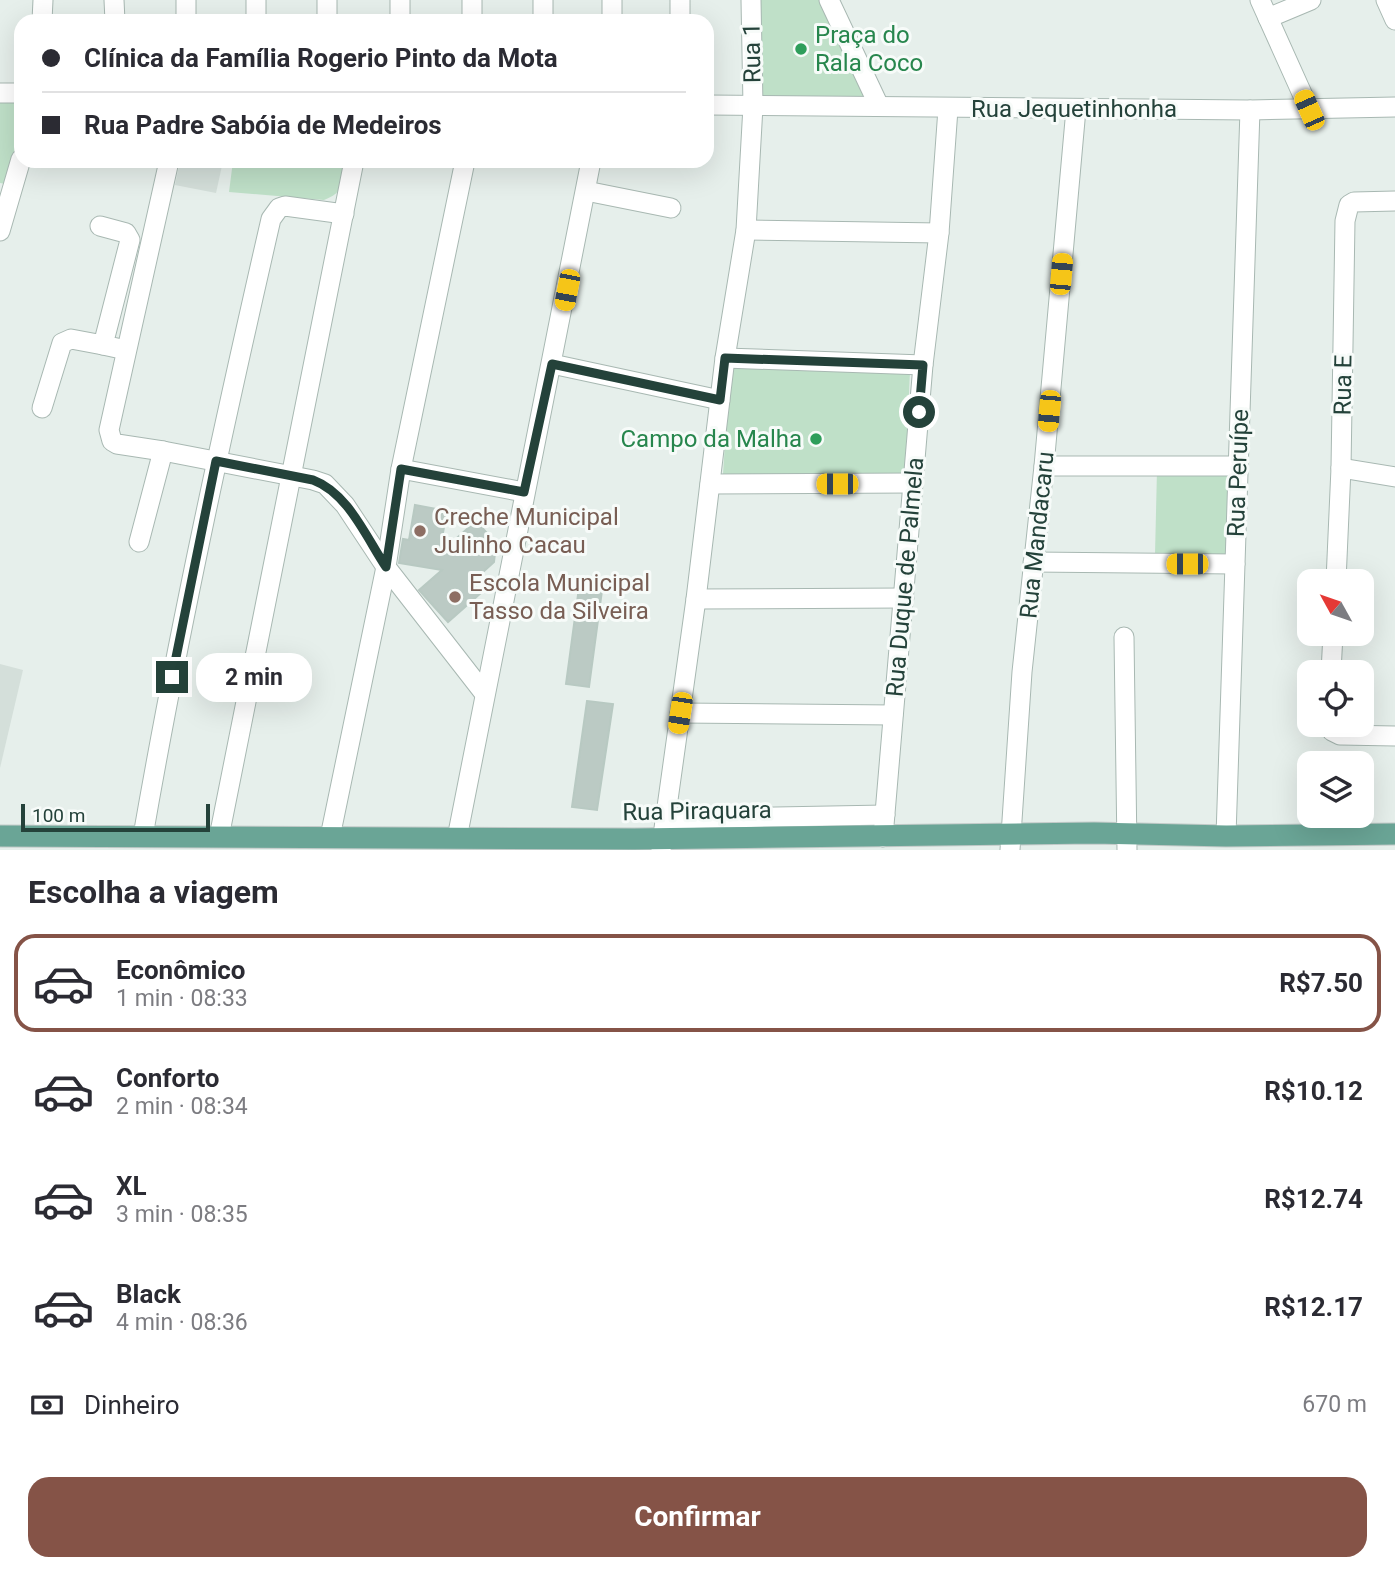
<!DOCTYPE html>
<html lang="pt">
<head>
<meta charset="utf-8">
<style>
	:root { --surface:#fff; --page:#f2f2f3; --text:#2b2b33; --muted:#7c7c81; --line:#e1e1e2; --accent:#855347 }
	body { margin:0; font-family:Roboto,sans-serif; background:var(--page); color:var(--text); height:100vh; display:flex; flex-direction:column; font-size:26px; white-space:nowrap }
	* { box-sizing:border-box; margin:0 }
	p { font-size:23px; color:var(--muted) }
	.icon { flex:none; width:38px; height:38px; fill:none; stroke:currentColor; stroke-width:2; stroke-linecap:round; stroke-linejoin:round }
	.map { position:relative; height:850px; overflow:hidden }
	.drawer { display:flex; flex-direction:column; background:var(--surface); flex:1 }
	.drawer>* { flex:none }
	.hud { position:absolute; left:14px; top:14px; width:700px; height:154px; border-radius:21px; box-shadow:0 7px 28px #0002; display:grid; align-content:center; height:154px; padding:0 28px; background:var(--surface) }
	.needle { width:46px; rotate:310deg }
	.tools { position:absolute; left:1297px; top:569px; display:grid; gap:14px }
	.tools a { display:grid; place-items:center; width:77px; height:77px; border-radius:14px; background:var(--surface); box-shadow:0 7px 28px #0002; font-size:35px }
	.scale { position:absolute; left:21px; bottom:18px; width:189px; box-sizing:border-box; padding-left:7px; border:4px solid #24423a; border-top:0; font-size:19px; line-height:24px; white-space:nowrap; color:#24423a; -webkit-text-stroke:5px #f7fbf9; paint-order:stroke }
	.end { position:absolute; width:32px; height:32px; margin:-16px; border:9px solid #24423a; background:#fff; box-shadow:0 0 0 4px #fff }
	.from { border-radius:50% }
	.bubble { position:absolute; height:49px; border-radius:21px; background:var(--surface); box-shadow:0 7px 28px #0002; font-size:23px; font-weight:700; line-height:49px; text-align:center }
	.car { position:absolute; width:21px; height:42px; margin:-21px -10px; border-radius:9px; box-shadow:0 0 5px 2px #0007; background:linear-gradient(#f5c518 24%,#345 0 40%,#f5c518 0 76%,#345 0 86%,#f5c518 0) }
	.hud b { display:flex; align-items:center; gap:24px; height:66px; font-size:26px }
	.hud b+b { border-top:2px solid var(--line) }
	.hud i { width:18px; height:18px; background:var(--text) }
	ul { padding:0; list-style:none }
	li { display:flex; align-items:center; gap:21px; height:98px; margin:0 14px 10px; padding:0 14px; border:4px solid transparent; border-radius:21px }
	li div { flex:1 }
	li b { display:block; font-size:26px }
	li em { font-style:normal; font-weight:700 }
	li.current { border-color:var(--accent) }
	li>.icon { width:63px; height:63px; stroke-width:1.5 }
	h2 { padding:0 28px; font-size:32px; line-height:84px }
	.pay { display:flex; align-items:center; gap:18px; height:77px; padding:0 28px; font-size:26px }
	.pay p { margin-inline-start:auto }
	.button { display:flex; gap:14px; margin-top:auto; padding:14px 28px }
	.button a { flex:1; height:80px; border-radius:21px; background:var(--accent); color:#fff; font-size:28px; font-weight:700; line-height:80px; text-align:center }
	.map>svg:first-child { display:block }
</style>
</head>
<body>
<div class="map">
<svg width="1395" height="850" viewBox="0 0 1395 850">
	<rect width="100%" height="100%" fill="#e6efeb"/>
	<g fill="#d4dfda">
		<polygon points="180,161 223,161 216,193 175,185"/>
		<polygon points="0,664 23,670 0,768"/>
	</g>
	<g fill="#bfe0c8">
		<polygon points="754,0 824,0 868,99 756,102"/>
		<polygon points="0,99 21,99 21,136 6,184 0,183"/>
		<path d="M233,161H349C344,180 344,193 324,200L229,192Z"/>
		<polygon points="730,366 910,372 905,476 723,474"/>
		<polygon points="1234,469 1231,555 1155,555 1157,470"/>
	</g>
	<g fill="#bbcac4" stroke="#b8c9c2" stroke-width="2">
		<polygon points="415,505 447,511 439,554 476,521 496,543 494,562 472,582 481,593 448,622 419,590 442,570 399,563 403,539 409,540"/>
		<polygon points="580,580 603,583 589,687 566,684"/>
		<polygon points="587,701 613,704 597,810 572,807"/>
	</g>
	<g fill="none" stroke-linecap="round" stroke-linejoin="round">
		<defs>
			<g id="minor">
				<polyline points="114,0 115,21"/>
				<polyline points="256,0 256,21"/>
				<polyline points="680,0 680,21"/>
				<polyline points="829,0 879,106"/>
				<polyline points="1260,0 1309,109"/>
				<polyline points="1386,0 1395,20"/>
				<polyline points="1268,18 1311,0"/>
				<polyline points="42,21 43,0"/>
				<polyline points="186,21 186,0"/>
				<polyline points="327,21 327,0"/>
				<polyline points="400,21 400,0"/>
				<polyline points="472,21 472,0"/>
				<polyline points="543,21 543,0"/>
				<polyline points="612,21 612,0"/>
				<polyline points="0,93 21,93"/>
				<polyline points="707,105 1250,110 1395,107"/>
				<polyline points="586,191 671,208"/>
				<polyline points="100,226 126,233 130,240 103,345 126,350"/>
				<polyline points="746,230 939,233"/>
				<polyline points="0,231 21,159"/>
				<polyline points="725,358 923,365"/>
				<polyline points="552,364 720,400"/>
				<polyline points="42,408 62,343 71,339 103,345"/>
				<polyline points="163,451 313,480 325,484 345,505 386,567 484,693"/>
				<polyline points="1044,466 1238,466"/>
				<polyline points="1341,468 1395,477"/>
				<polyline points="401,469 524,492"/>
				<polyline points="710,484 913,483"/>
				<polyline points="139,542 163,451 117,444 112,441 109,430 169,161"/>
				<polyline points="1033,562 1235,564"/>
				<polyline points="1336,581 1341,468 1345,221 1349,205 1354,202 1395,201"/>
				<polyline points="696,599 904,598"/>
				<polyline points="1124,637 1127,850"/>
				<polyline points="1331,672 1333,634"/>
				<polyline points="680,713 893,715"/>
				<polyline points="1329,724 1332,731 1340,735 1395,736"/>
				<polyline points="664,819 885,815"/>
				<path d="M143,836C179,629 224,424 271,219L279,208L285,206L344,214"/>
				<polyline points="1226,836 1250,110"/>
				<polyline points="219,837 354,161"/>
				<polyline points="330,837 386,567 401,469 465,161"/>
				<polyline points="883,837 923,365 939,233 948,109"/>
				<polyline points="457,838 591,161"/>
				<polyline points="661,850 696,599 725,358 746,230 753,106 751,0"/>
				<polyline points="1010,850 1022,672 1044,466 1076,109"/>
			</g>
			<polyline id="major" points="0,836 634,839 1094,833 1226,836 1395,834"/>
		</defs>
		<use href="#minor" stroke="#a8b8b2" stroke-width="21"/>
		<use href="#major" stroke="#c2cac8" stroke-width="23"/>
		<use href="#minor" stroke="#fff" stroke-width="19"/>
		<use href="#major" stroke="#6aa596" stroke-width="21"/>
	</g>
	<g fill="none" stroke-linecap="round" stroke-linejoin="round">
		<path stroke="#24423a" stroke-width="9" d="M172,677L216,461L313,480C348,493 366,537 386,567L401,469L524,492L552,364L720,400L725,358L923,365L919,412"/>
	</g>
	<g fill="#2e9e5b" stroke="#f7fbf9" stroke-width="2.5">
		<circle cx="801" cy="49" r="7"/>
		<circle cx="816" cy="439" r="7"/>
	</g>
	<g fill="#8d6e63" stroke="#f7fbf9" stroke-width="2.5">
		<circle cx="420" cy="531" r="7"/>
		<circle cx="455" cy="597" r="7"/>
	</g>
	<g text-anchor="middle" stroke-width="6" stroke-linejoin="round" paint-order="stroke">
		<g font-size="24" fill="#27864d" stroke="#f7fbf9" text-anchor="start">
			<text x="815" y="43">Praça do<tspan x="815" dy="28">Rala Coco</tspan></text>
			<text x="802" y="447" text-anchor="end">Campo da Malha</text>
		</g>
		<g font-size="24" fill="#24423a" stroke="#f7fbf9">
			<text transform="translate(752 53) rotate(-91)" y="8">Rua 1</text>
			<text x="1074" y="117">Rua Jequetinhonha</text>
			<text transform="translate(1343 385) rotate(-89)" y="8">Rua E</text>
			<text transform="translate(1238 473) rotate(-88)" y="8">Rua Peruípe</text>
			<text transform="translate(1037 535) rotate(-84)" y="8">Rua Mandacaru</text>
			<text transform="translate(905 577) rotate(-85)" y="8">Rua Duque de Palmela</text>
			<text transform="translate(697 811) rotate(-1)" y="8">Rua Piraquara</text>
		</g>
		<g font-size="24" fill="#785e54" stroke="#f7fbf9" text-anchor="start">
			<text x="434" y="525">Creche Municipal<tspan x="434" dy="28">Julinho Cacau</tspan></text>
			<text x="469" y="591">Escola Municipal<tspan x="469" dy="28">Tasso da Silveira</tspan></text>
		</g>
	</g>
</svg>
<div class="tools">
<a><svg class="needle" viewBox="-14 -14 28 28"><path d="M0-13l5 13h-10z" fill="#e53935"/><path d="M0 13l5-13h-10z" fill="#7c7c81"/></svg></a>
<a><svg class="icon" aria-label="locate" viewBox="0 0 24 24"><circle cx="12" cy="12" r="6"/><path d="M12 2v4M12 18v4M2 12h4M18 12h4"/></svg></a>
<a><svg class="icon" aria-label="layers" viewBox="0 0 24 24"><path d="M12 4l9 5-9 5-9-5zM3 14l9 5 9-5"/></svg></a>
</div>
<div class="scale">100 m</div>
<i class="end from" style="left:919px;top:412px"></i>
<i class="end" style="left:172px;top:677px"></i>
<div class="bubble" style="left:196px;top:653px;width:116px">2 min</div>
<i class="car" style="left:1309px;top:110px;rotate:336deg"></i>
<i class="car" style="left:1061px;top:274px;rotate:5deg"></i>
<i class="car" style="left:567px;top:290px;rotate:191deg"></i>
<i class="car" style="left:1049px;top:411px;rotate:185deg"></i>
<i class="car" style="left:837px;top:484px;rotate:270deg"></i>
<i class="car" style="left:1187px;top:564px;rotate:270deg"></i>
<i class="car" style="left:680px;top:713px;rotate:189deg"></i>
<div class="hud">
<b><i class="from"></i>Clínica da Família Rogerio Pinto da Mota</b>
<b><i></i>Rua Padre Sabóia de Medeiros</b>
</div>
</div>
<section class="drawer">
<h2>Escolha a viagem</h2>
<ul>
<li class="current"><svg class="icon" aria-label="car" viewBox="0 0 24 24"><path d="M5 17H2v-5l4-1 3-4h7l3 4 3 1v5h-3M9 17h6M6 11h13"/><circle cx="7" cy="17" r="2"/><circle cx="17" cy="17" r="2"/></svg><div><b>Econômico</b><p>1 min · 08:33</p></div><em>R$7.50</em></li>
<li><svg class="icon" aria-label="car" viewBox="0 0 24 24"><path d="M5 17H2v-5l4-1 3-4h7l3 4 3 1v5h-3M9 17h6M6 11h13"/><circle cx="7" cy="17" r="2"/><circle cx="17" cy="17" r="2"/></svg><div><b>Conforto</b><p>2 min · 08:34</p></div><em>R$10.12</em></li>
<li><svg class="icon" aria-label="car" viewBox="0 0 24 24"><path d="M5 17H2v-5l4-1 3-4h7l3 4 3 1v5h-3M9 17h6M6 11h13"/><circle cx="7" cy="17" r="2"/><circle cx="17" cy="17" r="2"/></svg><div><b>XL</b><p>3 min · 08:35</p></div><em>R$12.74</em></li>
<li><svg class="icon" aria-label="car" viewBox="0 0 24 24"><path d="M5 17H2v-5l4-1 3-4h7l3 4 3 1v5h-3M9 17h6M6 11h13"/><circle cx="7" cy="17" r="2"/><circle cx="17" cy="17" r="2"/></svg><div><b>Black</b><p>4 min · 08:36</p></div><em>R$12.17</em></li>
</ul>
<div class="pay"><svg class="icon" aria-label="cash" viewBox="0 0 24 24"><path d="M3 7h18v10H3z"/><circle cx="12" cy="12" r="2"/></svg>Dinheiro<p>670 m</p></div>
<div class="button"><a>Confirmar</a></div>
</section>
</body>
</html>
